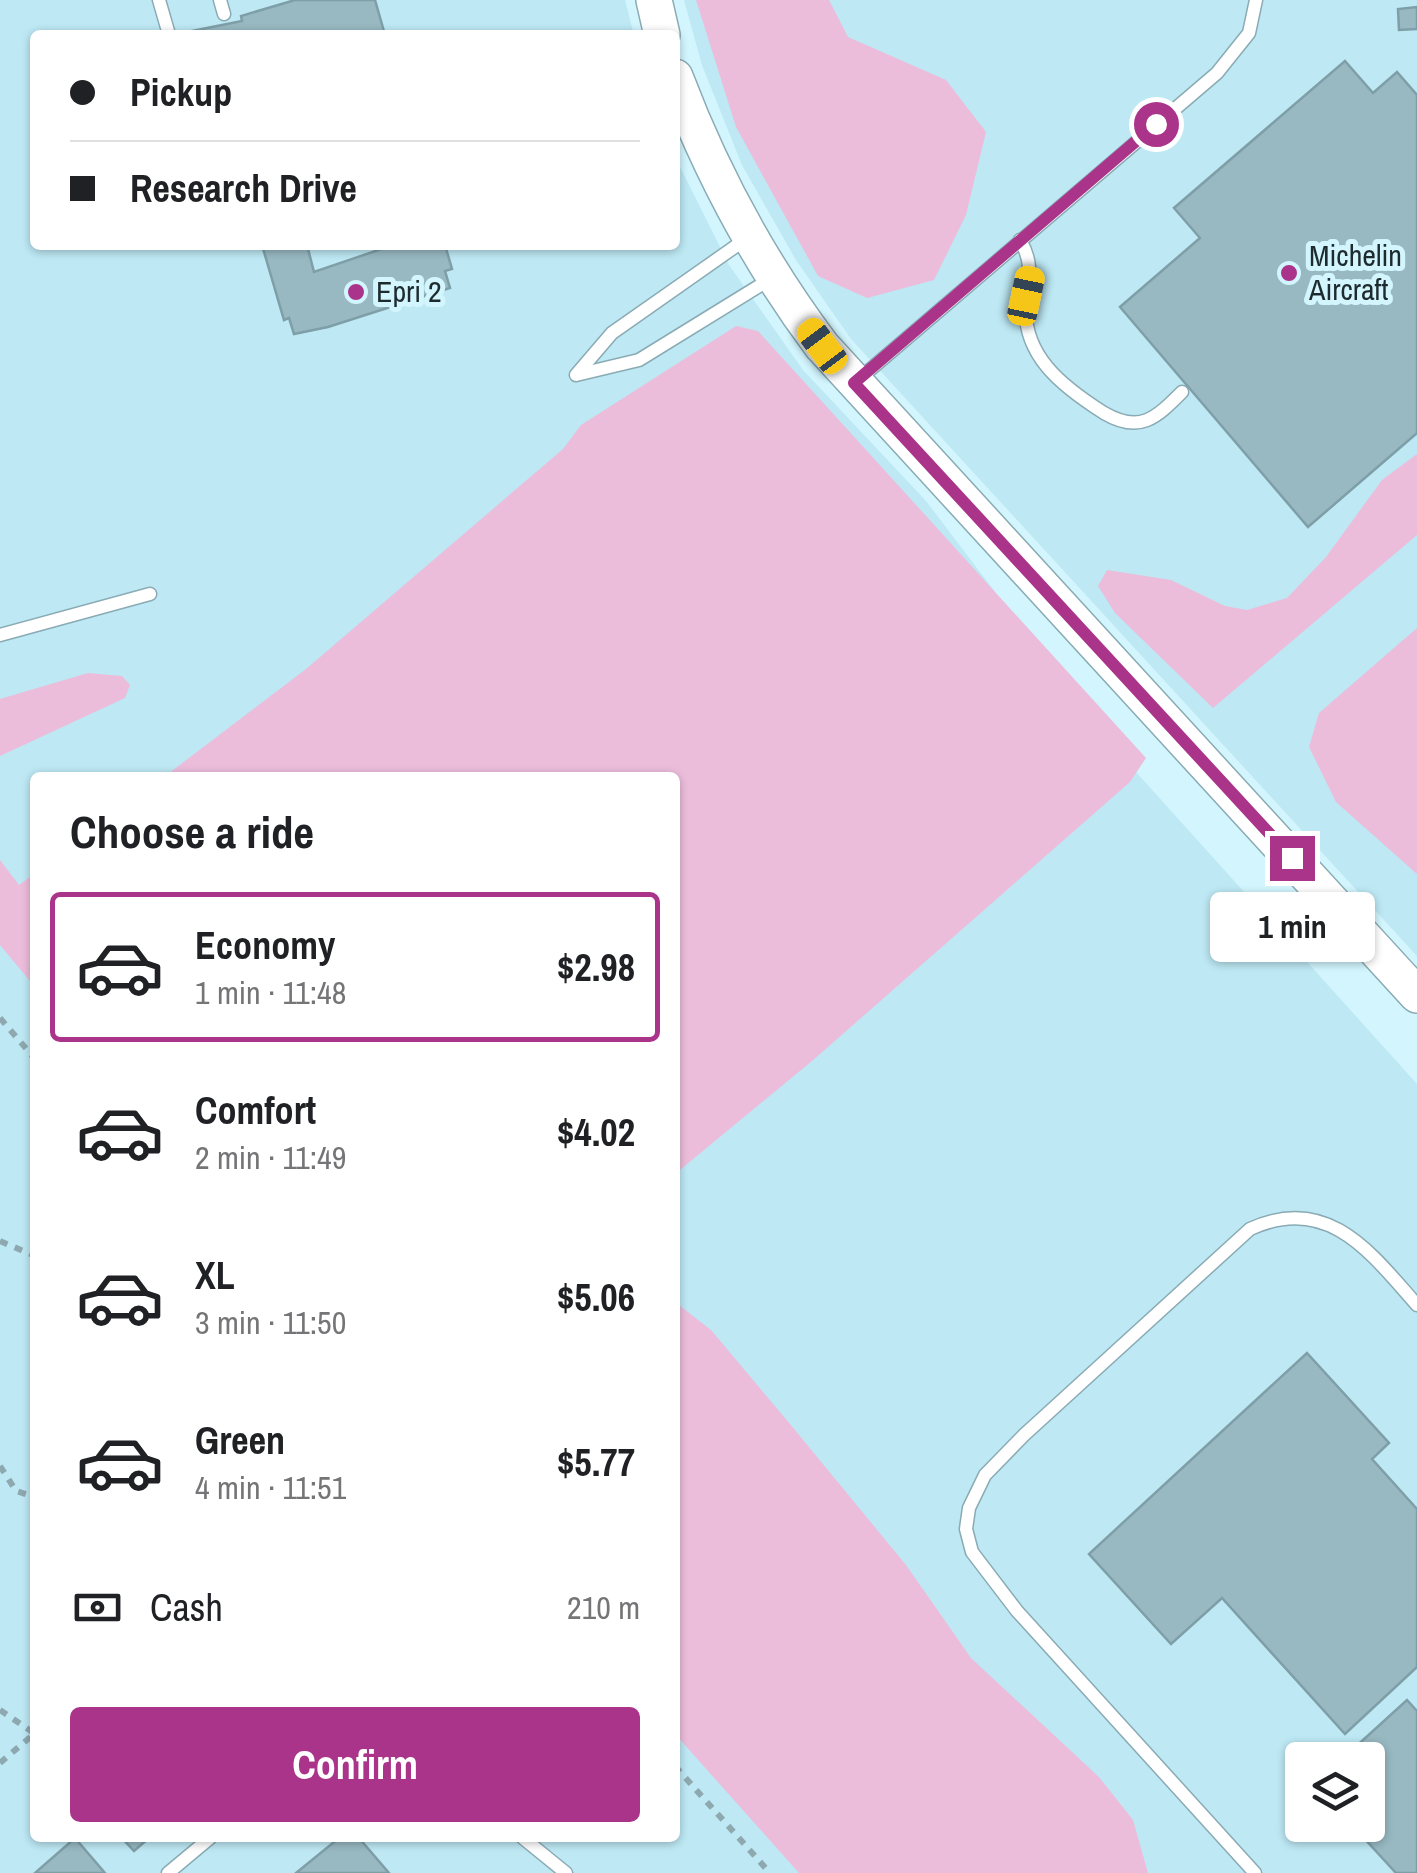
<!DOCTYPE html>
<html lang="en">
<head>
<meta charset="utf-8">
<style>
	:root { --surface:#fff; --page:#f2f2f2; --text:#202124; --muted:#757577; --line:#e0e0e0; --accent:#ab348b }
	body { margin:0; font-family:"Archivo Narrow",sans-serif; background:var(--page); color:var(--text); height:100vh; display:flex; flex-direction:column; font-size:38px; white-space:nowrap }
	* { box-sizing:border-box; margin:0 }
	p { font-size:32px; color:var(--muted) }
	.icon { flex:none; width:55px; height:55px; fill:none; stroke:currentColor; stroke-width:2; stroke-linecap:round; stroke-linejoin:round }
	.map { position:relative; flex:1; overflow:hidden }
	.drawer { position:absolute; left:30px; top:772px; width:650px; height:1070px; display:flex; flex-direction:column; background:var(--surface); border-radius:10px; box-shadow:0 2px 8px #0004 }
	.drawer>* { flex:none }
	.banner { position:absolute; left:30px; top:30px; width:650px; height:220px; border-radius:10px; box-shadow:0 2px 8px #0004; display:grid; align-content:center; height:220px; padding:0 40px; background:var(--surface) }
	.buttons { position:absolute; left:1285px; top:1742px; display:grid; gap:20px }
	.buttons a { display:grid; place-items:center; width:100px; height:100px; border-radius:10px; background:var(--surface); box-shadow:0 2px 8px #0004; font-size:50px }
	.end { position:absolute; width:45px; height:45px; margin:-22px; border:12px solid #ab348b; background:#fff; box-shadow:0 0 0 5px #fff }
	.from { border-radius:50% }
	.bubble { position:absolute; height:70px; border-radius:10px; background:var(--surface); box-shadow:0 2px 8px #0004; font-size:32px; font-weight:700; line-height:70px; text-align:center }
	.car { position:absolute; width:30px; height:60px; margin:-30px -15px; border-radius:12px; box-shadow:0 0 8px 2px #0007; background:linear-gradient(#f5c518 24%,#345 0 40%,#f5c518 0 76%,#345 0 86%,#f5c518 0) }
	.banner b { display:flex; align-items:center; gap:35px; height:95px; font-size:38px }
	.banner b+b { border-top:2px solid var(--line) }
	.banner i { width:25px; height:25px; background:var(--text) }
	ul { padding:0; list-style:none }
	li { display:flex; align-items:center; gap:30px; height:150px; margin:0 20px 15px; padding:0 20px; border:5px solid transparent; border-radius:10px }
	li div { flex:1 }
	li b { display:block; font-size:38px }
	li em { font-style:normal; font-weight:700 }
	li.selected { border-color:var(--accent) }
	li>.icon { width:90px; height:90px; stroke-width:1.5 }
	h2 { padding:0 40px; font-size:45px; line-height:120px }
	.pay { display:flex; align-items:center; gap:25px; height:110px; padding:0 40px; font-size:38px }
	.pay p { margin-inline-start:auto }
	.button { display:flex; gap:20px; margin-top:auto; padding:20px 40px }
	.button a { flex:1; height:115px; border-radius:10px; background:var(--accent); color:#fff; font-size:40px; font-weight:700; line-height:115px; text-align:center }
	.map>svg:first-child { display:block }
</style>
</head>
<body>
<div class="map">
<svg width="1417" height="1873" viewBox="0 0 1417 1873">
	<rect width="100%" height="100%" fill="#d2f5fe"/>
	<g fill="#bde8f4" fill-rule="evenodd">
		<path d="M0,0H625L634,35H35V245H675V157L729,265L803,370L926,501L1108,741L1417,1084V1873H0ZM35,778H675V1838H35ZM1302,1760H1368V1825H1302Z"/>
		<polygon points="684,0 1417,0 1417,956 851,339 796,260 742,165 702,65"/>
	</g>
	<g fill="#ecbddb">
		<polygon points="696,0 829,0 848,37 946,80 986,132 966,215 934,280 867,298 818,276 736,127"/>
		<polygon points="736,326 758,331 1146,758 1130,782 812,1061 675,1174 675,778 164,777 306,669 563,449 581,425"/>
		<polygon points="1417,454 1417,535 1213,708 1115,613 1098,586 1107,570 1171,580 1225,606 1247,610 1287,598 1326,557 1382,480"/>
		<polygon points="1417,628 1417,874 1336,802 1309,747 1319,713"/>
		<polygon points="88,673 122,676 130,685 125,698 0,756 0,699"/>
		<polygon points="0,860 19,885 35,873 35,987 0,945"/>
		<polygon points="675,1302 711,1330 790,1424 906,1565 971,1658 1099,1777 1133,1820 1148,1873 799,1873 675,1734"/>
	</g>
	<g fill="#98b9c2" stroke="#7f9fa8" stroke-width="2.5">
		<polygon points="295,0 375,0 385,35 172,35 242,21 241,16"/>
		<polygon points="1417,7 1417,29 1399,30 1398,9"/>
		<polygon points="1345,61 1373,93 1397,72 1417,95 1417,433 1308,527 1120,307 1200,238 1174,208"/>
		<polygon points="262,245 307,245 314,272 393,245 445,245 452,269 445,271 450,288 328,327 294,334 289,318 284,320"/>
		<polygon points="1307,1353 1389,1443 1372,1459 1417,1509 1417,1667 1345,1734 1222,1598 1171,1644 1089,1554"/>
		<polygon points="1407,1700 1417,1711 1417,1873 1396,1873 1352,1825 1368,1825 1368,1760 1341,1760"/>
		<polygon points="75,1838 105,1873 35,1873"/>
		<polygon points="122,1838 149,1838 134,1851"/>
		<polygon points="339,1838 359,1838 389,1873 296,1873"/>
	</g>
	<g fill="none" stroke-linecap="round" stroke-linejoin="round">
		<defs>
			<g id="lane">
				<polyline points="159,0 168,31"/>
				<polyline points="220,0 224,14"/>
				<polyline points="746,239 612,333 576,375 639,360 772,278"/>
				<path d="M1020,240C1033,262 1029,275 1026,299C1020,355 1063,387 1104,413C1140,434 1156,418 1182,392"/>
				<polyline points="858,380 1217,73 1249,33 1256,0"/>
				<polyline points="0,635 150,594"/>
				<polyline points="523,1838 566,1873"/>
				<polyline points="168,1873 210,1838"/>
				<path d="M1255,1873L1017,1611L972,1552L966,1529L969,1508L985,1475L1024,1435L1250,1229C1328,1193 1371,1253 1417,1305"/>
			</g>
			<g id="secondary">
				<polyline points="654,0 662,35"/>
				<path d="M675,77C712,175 759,262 822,346L1417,995"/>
			</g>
		</defs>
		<use href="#lane" stroke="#8aabb4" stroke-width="15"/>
		<use href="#secondary" stroke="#8aabb4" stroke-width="38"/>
		<g stroke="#8ea8af" stroke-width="6" stroke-dasharray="8 8" stroke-linecap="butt">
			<polyline points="0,1018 35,1059"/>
			<polyline points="0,1241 35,1256"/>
			<polyline points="0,1466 16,1491 35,1497"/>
			<polyline points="0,1710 34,1733"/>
			<polyline points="0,1763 35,1733"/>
			<polyline points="675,1766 770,1873"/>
		</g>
		<use href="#lane" stroke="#fff" stroke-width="12"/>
		<use href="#secondary" stroke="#fff" stroke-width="35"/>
	</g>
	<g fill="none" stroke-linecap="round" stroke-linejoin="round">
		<polyline stroke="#ab348b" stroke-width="12" points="1156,124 854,383 1292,858"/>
	</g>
	<g fill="#ab348b" stroke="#d2f5fe" stroke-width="4">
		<circle cx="1289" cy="273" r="10"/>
		<circle cx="356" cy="292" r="10"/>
	</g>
	<g text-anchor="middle" stroke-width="10" stroke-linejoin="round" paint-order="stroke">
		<g font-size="30" fill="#1e2b2e" stroke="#d2f5fe" text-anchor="start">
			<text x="1309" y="266">Michelin<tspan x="1309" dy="34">Aircraft</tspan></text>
			<text x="376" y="302">Epri 2</text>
		</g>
	</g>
</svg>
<div class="buttons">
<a><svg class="icon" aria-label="layers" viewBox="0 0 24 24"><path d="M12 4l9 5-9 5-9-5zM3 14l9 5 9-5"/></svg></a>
</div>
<i class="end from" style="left:1156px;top:124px"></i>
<i class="end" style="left:1292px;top:858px"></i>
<div class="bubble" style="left:1210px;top:892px;width:165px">1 min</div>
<i class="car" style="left:1026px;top:296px;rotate:12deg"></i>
<i class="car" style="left:822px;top:346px;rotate:323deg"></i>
<div class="banner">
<b><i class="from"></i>Pickup</b>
<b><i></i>Research Drive</b>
</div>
<section class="drawer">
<h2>Choose a ride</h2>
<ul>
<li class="selected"><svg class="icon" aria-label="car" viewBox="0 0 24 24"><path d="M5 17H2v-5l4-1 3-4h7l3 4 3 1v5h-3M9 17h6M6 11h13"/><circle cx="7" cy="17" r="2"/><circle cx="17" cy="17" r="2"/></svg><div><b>Economy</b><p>1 min · 11:48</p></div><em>$2.98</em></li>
<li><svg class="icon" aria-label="car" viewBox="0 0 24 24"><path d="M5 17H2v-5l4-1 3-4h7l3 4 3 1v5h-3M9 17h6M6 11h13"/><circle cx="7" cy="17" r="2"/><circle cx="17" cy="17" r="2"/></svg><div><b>Comfort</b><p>2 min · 11:49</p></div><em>$4.02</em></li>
<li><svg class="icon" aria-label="car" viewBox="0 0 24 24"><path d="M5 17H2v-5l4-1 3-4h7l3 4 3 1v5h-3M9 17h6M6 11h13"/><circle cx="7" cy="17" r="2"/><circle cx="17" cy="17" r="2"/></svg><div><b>XL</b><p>3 min · 11:50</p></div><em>$5.06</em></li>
<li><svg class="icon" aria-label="car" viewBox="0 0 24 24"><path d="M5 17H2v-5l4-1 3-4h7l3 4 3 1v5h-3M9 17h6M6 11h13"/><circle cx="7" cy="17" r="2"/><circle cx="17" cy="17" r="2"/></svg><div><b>Green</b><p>4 min · 11:51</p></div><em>$5.77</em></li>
</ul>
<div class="pay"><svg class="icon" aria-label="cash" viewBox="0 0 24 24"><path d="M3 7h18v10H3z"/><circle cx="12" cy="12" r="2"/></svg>Cash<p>210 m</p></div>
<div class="button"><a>Confirm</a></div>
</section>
</div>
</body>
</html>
